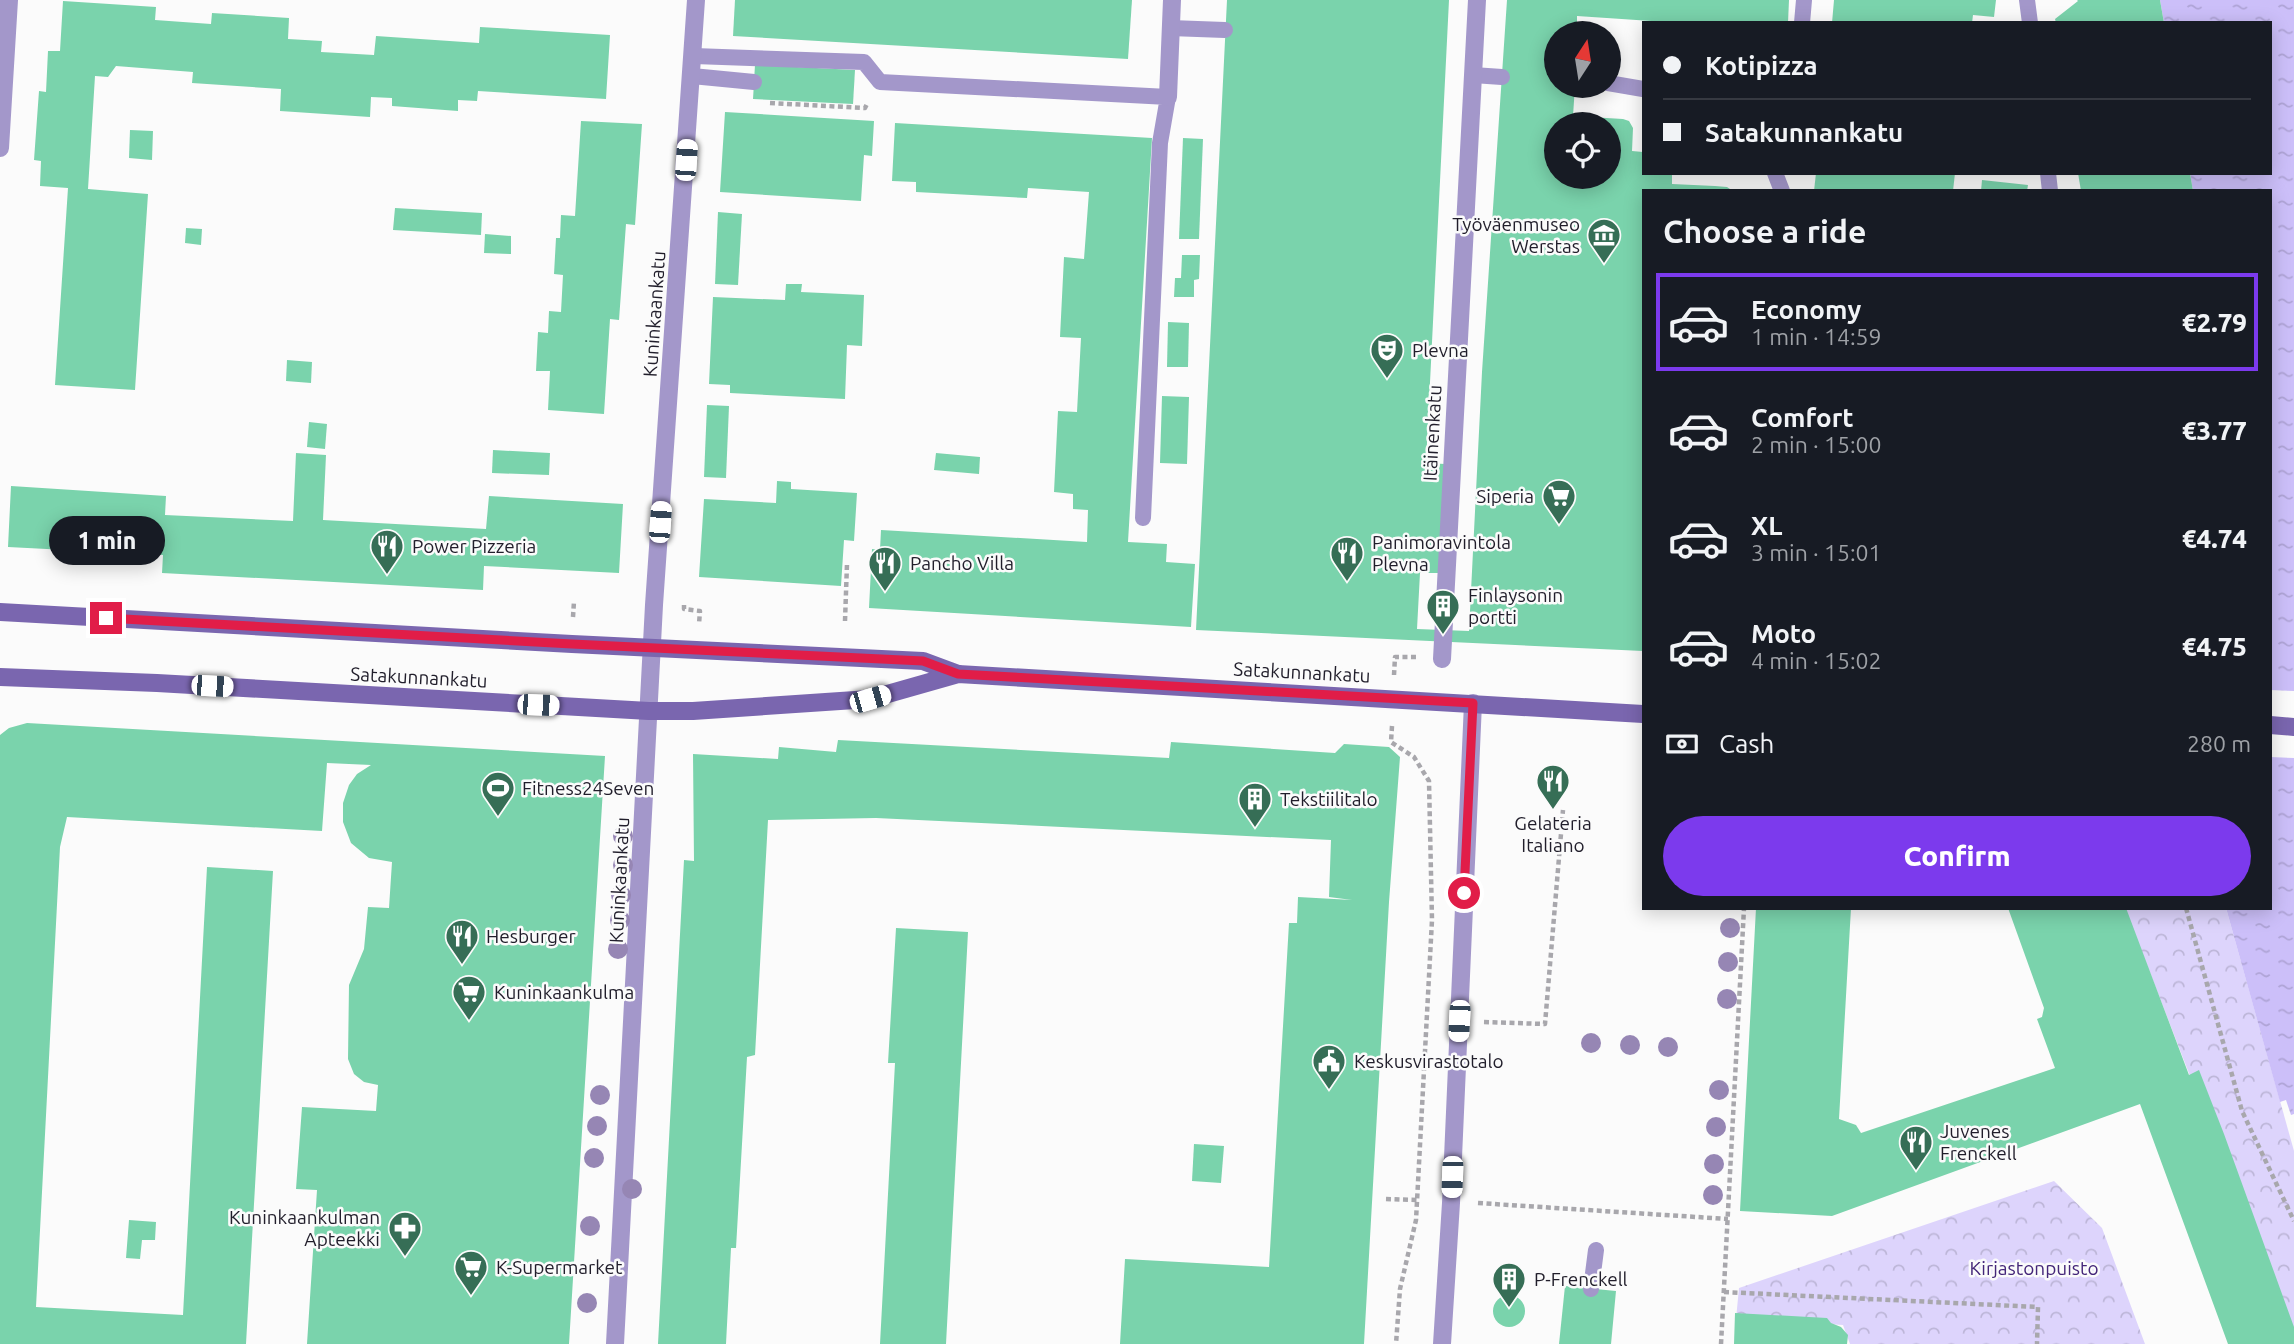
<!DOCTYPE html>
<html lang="en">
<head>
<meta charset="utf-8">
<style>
	:root { --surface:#171b24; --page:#20242c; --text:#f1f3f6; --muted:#9ea1a6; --line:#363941; --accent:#7c3aed }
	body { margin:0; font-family:Ubuntu,sans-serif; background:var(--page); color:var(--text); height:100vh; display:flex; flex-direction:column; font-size:26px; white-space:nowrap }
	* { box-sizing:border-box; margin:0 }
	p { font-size:23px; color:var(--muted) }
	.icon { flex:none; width:38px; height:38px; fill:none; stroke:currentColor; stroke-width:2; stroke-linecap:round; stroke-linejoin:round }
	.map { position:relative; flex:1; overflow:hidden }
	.details { position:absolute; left:1642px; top:189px; width:630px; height:721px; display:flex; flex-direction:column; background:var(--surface); border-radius:0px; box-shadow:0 4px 18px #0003 }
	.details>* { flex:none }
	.top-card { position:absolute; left:1642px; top:21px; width:630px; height:154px; border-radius:0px; box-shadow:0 4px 18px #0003; display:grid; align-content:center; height:154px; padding:0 21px; background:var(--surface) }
	.needle { width:46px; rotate:12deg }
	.tools { position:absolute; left:1544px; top:21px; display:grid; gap:14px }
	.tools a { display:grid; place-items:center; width:77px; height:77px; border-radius:50%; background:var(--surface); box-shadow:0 4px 18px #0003; font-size:35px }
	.end { position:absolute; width:32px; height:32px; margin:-16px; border:9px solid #e11d48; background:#fff; box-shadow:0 0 0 4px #fff }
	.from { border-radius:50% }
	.bubble { position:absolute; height:49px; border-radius:24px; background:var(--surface); box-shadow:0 4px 18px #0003; font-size:23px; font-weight:800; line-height:49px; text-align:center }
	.car { position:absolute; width:21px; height:42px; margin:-21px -10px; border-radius:9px; box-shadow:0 0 5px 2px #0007; background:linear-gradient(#fff 24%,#345 0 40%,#fff 0 76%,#345 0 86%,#fff 0) }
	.top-card b { display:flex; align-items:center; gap:24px; height:66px; font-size:26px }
	.top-card b+b { border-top:2px solid var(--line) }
	.top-card i { width:18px; height:18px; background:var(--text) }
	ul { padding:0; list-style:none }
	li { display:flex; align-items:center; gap:21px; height:98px; margin:0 14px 10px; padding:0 7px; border:4px solid transparent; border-radius:0px }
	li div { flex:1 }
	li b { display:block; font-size:26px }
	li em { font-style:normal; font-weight:800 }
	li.selected { border-color:var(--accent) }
	li>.icon { width:63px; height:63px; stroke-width:1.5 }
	h2 { padding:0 21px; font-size:32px; line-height:84px }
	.pay { display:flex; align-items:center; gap:18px; height:77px; padding:0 21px; font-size:26px }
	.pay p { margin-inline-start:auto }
	.primary-button { display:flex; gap:14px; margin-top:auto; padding:14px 21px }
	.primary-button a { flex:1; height:80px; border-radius:42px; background:var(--accent); color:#fff; font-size:28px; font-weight:800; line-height:80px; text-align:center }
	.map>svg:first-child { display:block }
</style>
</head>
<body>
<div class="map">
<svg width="2294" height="1344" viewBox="0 0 2294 1344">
	<defs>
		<pattern id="park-crowns" width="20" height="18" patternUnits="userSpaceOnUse" patternTransform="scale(1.75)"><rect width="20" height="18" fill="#ddd4fc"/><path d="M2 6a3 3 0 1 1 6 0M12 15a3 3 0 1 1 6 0" fill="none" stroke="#bdb6d8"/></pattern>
		<pattern id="water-ripples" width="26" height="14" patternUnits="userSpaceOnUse" patternTransform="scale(1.75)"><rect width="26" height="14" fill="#ccbff9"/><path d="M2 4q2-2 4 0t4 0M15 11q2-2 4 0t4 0" fill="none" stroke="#afa4d6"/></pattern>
	</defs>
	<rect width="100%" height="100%" fill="#fbfbfb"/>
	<g fill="url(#park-crowns)">
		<polygon points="2125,908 2226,908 2294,1151 2294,1331 2190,1076"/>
		<polygon points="2054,1181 2102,1228 2145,1344 1850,1344 1843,1325 1736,1319 1739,1288"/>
	</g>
	<polygon fill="url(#water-ripples)" points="2160,0 2294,0 2294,1114 2291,1115 2286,1100 2280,1102 2226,908 2270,908 2270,191 2193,191 2190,173 2270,173 2270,23 2164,23"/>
	<polygon fill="#fbfbfb" points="2270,690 2294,691 2294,758 2270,757"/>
	<g fill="#7ad3ac" fill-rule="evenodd">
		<polygon points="735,0 1132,0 1128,59 733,36"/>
		<path d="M1227,0H1449L1426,463L1445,464L1440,573H1420L1417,629L1469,631L1482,372L1507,0H1789L1788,23H1681L1577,16V33H1556V86H1575L1573,116L1623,119L1629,121L1633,128L1632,151L1643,152V173H1672V184L1715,186L1727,187L1733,191H1643V651L1196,630ZM1556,124H1608V177H1556Z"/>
		<polygon points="1834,0 1996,0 1994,17 1973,15 1972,23 1832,23"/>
		<polygon points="2077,0 2160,0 2164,23 2056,23 2055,19 2078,1"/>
		<polygon points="63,1 156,7 155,20 211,24 212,13 289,18 288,39 322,41 321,52 374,55 376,36 479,43 480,27 610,35 606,99 478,91 477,101 458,100 458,111 392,106 392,98 371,97 370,117 280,111 281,89 192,83 193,72 116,66 108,77 95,76 88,189 148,194 135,390 55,385 68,188 40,186 41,161 34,160 39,91 46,92 48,51 60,51"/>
		<polygon points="755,65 855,70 853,104 753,99"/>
		<polygon points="725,112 874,121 872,156 864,155 861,201 720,192"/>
		<polygon points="581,121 642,124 635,225 626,224 619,320 610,319 604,414 548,410 550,371 536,371 538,332 548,333 549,311 561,312 563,275 554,274 556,238 560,238 561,215 575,216"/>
		<polygon points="895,123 1152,138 1128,542 1167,544 1166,562 1195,564 1191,627 869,608 872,549 880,550 881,530 1087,542 1088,510 1073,509 1073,494 1054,492 1058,411 1077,412 1081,338 1060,337 1064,257 1084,259 1089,192 1028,188 1027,198 916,192 916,182 892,181"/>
		<polygon points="130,130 153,131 152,160 129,158"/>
		<polygon points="1183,138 1203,139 1199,239 1179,239"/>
		<polygon points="1816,173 1955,173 1953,191 1814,191"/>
		<polygon points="2078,173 2190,173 2193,191 2081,191"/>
		<polygon points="1982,180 2028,185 2027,191 1981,191"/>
		<polygon points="395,208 482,213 481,235 393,230"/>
		<polygon points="718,212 742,214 738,285 715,284"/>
		<polygon points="186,228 202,229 201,245 185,243"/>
		<polygon points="485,234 511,236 511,254 484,253"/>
		<polygon points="1182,255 1200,255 1199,279 1194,280 1194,297 1174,297 1175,278 1181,278"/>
		<polygon points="786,284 802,284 801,292 864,295 862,346 847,345 845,399 730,393 730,385 709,384 713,297 785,300"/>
		<polygon points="1168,322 1189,323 1188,367 1167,367"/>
		<polygon points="287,360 312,362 311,383 286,381"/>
		<polygon points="1162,396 1189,397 1187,464 1160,463"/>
		<polygon points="707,405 729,406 726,478 704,477"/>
		<polygon points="309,422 327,424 325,449 307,447"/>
		<polygon points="493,450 550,453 549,475 492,473"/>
		<polygon points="296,453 326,455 323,520 486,529 489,496 623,504 619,573 484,566 483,590 162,573 163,555 8,547 11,486 166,496 165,515 293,521"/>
		<polygon points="936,453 980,457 979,474 934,470"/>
		<polygon points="777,481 791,482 791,489 857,493 854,541 844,540 841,586 699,577 704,499 776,503"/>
		<polygon points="27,723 605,756 569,1344 307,1344 317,1190 296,1189 302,1107 376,1111 378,1085 364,1082 354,1074 348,1059 349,985 364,949 368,907 389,908 392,862 369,858 351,843 343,822 343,803 349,785 357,774 371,765 327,763 322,831 67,817 60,847 36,1307 183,1315 207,867 273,871 246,1344 0,1344 0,735 9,728"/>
		<polygon points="838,740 1169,758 1171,742 1335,753 1344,744 1389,747 1400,757 1389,902 1364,1344 1120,1344 1125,1259 1269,1267 1289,923 1297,923 1298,897 1352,900 1329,897 1331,840 876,818 768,820 755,1055 747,1057 736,1248 731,1248 726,1344 658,1344 684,860 694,861 693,754 778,759 779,747 836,752"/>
		<polygon points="1756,908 1851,908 1839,1119 1856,1125 1861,1133 2055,1068 2037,1019 2042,1017 2044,1008 2008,908 2126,908 2189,1075 2199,1070 2224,1134 2294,1327 2294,1344 2228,1344 2140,1104 1832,1216 1740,1211"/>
		<polygon points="896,928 968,932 946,1344 880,1344 895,1063 888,1063"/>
		<polygon points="1194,1144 1224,1146 1221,1183 1192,1181"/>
		<polygon points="129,1220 156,1222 155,1240 142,1240 140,1259 126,1258"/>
		<polygon points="1565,1286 1616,1291 1611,1344 1559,1344"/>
		<circle cx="1509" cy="1311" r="16"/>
		<polygon points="1735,1313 1827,1318 1831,1323 1841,1327 1848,1335 1847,1344 1734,1344"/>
	</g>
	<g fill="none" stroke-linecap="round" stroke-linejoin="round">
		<g stroke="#a8a7ac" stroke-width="4.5" stroke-dasharray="5 3.5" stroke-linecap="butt">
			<polyline points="770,103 865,108 867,104"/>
			<polyline points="684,605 684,609 700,611 699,624"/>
			<polyline points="573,617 574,601"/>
			<polyline points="845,621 847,564"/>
			<polyline points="1394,675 1395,657 1417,657"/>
			<polyline points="1392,726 1391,742 1414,757 1429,781 1432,920 1416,1220 1400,1289 1396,1344"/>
			<polyline points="2186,908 2242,1111 2294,1221"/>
			<polyline points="1484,1022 1545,1024 1563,810"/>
			<polyline points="1386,1199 1417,1200"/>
			<polyline points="1478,1203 1728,1219"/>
			<polyline points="1724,1292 2038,1307 2037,1344"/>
			<polyline points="1721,1344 1744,908"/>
		</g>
		<g stroke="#a397ca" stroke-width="16">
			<polyline points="2027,0 2030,23"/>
			<polyline points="1802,23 1804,0"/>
			<polyline points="1170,28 1225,30"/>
			<polyline points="694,56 864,62 880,82 1168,97 1160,143 1143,518"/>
			<polyline points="1473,75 1502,77"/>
			<polyline points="692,76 754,82"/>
			<polyline points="1608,83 1643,89"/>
			<polyline points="1775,173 1782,191"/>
			<polyline points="2048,173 2050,191"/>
			<polyline points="1591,1289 1596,1250"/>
		</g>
		<g stroke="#a397ca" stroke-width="18">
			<polyline points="1168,97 1172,0"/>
			<polyline points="0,148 9,0"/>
			<polyline points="1442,659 1477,0"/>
			<polyline points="615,1344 654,605 696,0"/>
			<polyline points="1442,1344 1451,1203 1473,703"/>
		</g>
		<g stroke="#7a66af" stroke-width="18">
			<polyline points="0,612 572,644 923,661 958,674"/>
			<polyline points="0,677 157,683 649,711 693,711 870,699 958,674 1643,714"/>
			<polyline points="2270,725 2294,727"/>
		</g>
	</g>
	<g fill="#9686b4">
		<circle cx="623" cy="836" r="10"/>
		<circle cx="623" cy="865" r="10"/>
		<circle cx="621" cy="895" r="10"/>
		<circle cx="620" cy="920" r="10"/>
		<circle cx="1730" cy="928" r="10"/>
		<circle cx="618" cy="949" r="10"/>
		<circle cx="1728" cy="962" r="10"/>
		<circle cx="1727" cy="999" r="10"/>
		<circle cx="1591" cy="1043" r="10"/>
		<circle cx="1630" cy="1045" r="10"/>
		<circle cx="1668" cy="1047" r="10"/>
		<circle cx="1719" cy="1090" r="10"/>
		<circle cx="600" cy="1095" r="10"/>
		<circle cx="597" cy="1126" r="10"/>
		<circle cx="1716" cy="1127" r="10"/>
		<circle cx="594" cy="1158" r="10"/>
		<circle cx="1714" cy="1164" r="10"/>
		<circle cx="632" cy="1189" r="10"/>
		<circle cx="1713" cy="1195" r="10"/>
		<circle cx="590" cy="1226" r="10"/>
		<circle cx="587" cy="1303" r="10"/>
	</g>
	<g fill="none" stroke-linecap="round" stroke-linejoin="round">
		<polyline stroke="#e11d48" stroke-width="9" points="106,618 572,644 923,661 958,674 1473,703 1464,893"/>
	</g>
	<defs>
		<symbol id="museum-pin" viewBox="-11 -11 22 30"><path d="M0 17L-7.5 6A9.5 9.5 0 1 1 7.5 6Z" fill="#366e56" stroke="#fbfbfb"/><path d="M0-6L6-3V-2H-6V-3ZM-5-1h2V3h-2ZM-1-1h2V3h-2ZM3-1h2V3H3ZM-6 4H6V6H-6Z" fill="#fff"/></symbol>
		<symbol id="theatre-pin" viewBox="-11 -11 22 30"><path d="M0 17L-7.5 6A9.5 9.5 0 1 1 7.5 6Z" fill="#366e56" stroke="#fbfbfb"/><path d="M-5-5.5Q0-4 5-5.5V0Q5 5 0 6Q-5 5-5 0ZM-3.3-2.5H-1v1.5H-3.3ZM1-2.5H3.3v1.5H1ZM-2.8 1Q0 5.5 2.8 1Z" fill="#fff"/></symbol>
		<symbol id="supermarket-pin" viewBox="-11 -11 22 30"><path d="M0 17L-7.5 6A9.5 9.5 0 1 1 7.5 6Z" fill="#366e56" stroke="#fbfbfb"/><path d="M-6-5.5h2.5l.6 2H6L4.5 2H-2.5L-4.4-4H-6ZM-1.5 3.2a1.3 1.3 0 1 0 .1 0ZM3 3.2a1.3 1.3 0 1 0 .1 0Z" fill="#fff"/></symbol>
		<symbol id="restaurant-pin" viewBox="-11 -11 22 30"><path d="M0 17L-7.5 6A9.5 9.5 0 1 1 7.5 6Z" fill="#366e56" stroke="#fbfbfb"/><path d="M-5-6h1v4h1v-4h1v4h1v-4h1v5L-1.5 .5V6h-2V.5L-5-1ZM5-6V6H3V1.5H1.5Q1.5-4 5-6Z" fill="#fff"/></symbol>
		<symbol id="building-pin" viewBox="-11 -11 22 30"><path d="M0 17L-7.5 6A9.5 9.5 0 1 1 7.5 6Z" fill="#366e56" stroke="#fbfbfb"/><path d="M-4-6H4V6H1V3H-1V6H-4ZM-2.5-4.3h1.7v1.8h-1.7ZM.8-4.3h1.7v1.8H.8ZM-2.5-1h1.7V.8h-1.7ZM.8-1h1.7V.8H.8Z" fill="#fff"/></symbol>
		<symbol id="stadium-pin" viewBox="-11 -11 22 30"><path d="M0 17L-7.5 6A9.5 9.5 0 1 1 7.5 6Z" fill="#366e56" stroke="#fbfbfb"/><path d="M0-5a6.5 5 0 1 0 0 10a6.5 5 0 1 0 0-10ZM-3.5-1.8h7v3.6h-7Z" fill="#fff"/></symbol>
		<symbol id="civic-pin" viewBox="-11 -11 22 30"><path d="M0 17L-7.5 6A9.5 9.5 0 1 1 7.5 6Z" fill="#366e56" stroke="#fbfbfb"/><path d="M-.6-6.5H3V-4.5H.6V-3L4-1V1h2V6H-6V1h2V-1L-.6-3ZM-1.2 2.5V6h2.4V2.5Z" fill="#fff"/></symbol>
		<symbol id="pharmacy-pin" viewBox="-11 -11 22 30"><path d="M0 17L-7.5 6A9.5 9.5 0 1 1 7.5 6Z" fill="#366e56" stroke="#fbfbfb"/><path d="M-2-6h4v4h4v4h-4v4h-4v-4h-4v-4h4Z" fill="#fff"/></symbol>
	</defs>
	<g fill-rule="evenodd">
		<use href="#museum-pin" x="1585" y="216" width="38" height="52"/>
		<use href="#theatre-pin" x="1368" y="331" width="38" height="52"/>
		<use href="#supermarket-pin" x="1540" y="477" width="38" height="52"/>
		<use href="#restaurant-pin" x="368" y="527" width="38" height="52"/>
		<use href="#restaurant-pin" x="1328" y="534" width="38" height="52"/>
		<use href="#restaurant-pin" x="866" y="544" width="38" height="52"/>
		<use href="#building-pin" x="1424" y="587" width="38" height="52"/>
		<use href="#restaurant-pin" x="1534" y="762" width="38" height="52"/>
		<use href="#stadium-pin" x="479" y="769" width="38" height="52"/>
		<use href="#building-pin" x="1236" y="780" width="38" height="52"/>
		<use href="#restaurant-pin" x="443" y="917" width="38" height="52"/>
		<use href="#supermarket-pin" x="450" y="973" width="38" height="52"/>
		<use href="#civic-pin" x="1310" y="1042" width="38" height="52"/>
		<use href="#restaurant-pin" x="1897" y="1123" width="38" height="52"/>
		<use href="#pharmacy-pin" x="386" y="1209" width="38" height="52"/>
		<use href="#supermarket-pin" x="452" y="1248" width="38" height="52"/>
		<use href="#building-pin" x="1490" y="1260" width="38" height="52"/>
	</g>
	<g text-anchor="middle" stroke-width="5" stroke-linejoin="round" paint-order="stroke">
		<g font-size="19" fill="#211e2b" stroke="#fbfbfb" text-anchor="start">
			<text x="1580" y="231" text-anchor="end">Työväenmuseo<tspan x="1580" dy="22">Werstas</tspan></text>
			<text x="1412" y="357">Plevna</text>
			<text x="1534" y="503" text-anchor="end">Siperia</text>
			<text x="1372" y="549">Panimoravintola<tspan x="1372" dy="22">Plevna</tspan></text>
			<text x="412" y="553">Power Pizzeria</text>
			<text x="910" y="570">Pancho Villa</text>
			<text x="1468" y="602">Finlaysonin<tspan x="1468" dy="22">portti</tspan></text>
			<text x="522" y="795">Fitness24Seven</text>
			<text x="1280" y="806">Tekstiilitalo</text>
			<text x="1553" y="830" text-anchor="middle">Gelateria<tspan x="1553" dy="22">Italiano</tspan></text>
			<text x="486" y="943">Hesburger</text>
			<text x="494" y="999">Kuninkaankulma</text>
			<text x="1354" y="1068">Keskusvirastotalo</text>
			<text x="1940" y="1138">Juvenes<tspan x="1940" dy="22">Frenckell</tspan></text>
			<text x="380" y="1224" text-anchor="end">Kuninkaankulman<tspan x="380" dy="22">Apteekki</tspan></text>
			<text x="496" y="1274">K-Supermarket</text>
			<text x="1534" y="1286">P-Frenckell</text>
		</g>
		<g font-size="19" fill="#211e2b" stroke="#fbfbfb">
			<text transform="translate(654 314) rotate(-86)" y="7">Kuninkaankatu</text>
			<text transform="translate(1432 433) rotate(-87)" y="7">Itäinenkatu</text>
			<text transform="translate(1302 672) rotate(3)" y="7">Satakunnankatu</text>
			<text transform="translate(419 677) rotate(3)" y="7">Satakunnankatu</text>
			<text transform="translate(619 880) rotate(-87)" y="7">Kuninkaankatu</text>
		</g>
		<g font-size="19" fill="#442679" stroke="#fbfbfb">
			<text x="2034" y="1275">Kirjastonpuisto</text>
		</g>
	</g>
</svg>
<div class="tools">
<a><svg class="needle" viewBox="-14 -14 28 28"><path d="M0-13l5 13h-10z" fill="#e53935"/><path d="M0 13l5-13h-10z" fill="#9ea1a6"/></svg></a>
<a><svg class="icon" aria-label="locate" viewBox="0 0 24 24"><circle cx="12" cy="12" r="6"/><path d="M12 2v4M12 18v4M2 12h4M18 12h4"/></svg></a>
</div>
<i class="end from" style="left:1464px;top:893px"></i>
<i class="end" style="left:106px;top:618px"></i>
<div class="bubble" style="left:49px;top:516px;width:116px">1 min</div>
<i class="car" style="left:686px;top:160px;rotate:4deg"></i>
<i class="car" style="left:660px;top:522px;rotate:4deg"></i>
<i class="car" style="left:212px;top:686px;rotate:93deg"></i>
<i class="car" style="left:870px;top:699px;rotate:74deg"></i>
<i class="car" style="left:538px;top:705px;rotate:92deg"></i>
<i class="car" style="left:1459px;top:1021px;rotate:183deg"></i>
<i class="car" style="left:1452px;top:1177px;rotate:182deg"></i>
<div class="top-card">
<b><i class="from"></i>Kotipizza</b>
<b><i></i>Satakunnankatu</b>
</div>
<section class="details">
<h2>Choose a ride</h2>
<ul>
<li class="selected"><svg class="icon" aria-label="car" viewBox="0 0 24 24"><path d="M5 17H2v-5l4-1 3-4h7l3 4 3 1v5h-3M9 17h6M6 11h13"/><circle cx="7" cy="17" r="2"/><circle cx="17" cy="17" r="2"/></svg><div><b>Economy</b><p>1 min · 14:59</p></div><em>€2.79</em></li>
<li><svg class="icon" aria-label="car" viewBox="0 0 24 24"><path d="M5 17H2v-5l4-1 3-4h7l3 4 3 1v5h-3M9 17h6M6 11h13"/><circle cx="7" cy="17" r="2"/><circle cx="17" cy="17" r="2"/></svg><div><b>Comfort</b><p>2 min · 15:00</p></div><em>€3.77</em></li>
<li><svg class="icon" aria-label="car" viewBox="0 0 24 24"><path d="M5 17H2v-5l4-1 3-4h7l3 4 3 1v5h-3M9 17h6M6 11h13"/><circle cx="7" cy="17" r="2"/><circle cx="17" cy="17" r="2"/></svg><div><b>XL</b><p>3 min · 15:01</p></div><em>€4.74</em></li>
<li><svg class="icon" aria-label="car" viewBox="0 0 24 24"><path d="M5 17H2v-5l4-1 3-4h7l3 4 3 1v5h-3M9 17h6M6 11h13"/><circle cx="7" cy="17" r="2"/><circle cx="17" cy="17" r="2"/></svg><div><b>Moto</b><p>4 min · 15:02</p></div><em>€4.75</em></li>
</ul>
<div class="pay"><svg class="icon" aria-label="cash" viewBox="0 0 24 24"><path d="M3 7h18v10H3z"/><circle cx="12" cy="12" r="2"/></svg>Cash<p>280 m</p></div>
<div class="primary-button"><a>Confirm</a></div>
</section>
</div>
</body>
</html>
